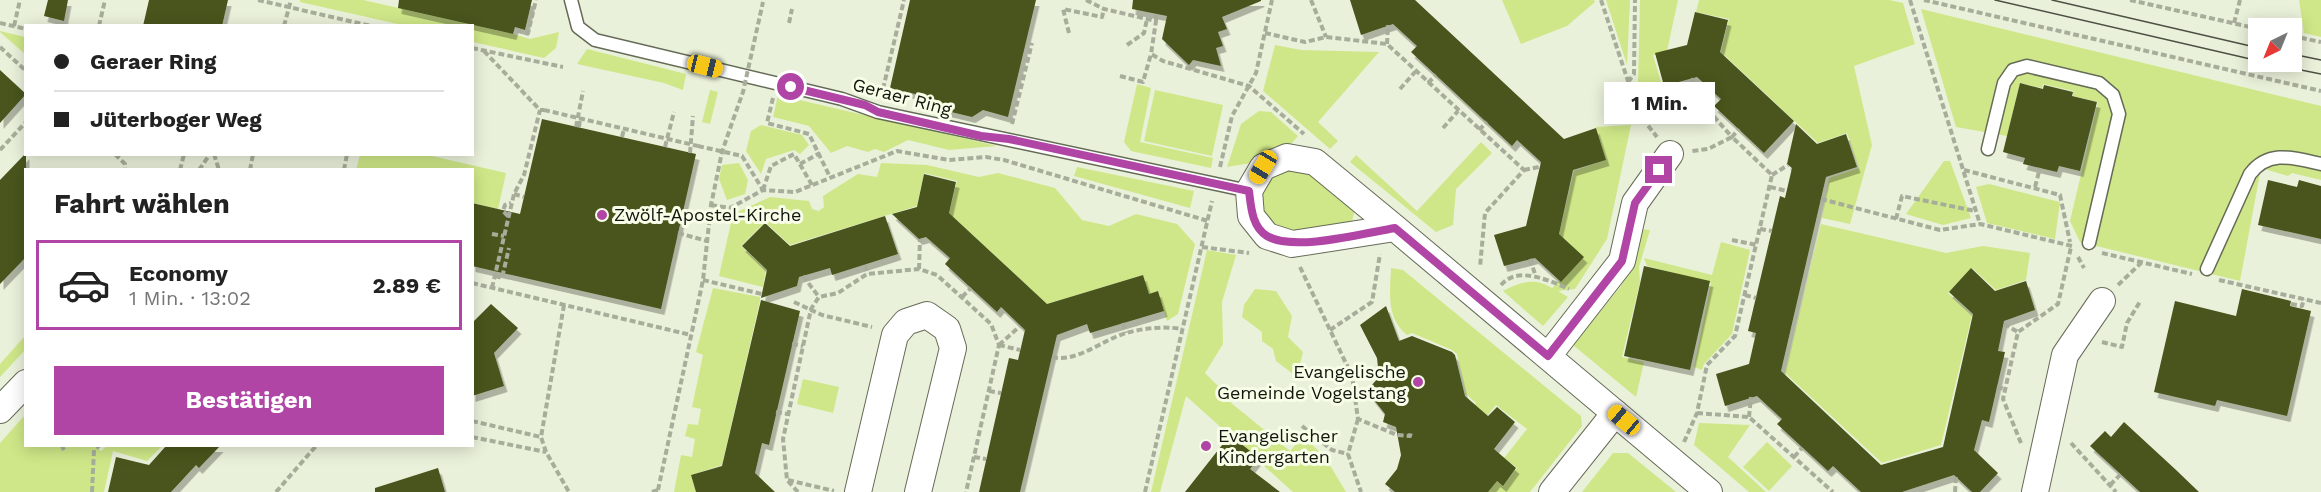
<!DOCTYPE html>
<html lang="de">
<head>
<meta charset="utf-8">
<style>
	:root { --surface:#fff; --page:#f6f6f6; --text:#222; --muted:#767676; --line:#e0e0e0; --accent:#b045a5 }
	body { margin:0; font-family:"Work Sans",sans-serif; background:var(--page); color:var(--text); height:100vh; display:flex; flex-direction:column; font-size:22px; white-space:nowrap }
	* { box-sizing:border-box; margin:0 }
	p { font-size:20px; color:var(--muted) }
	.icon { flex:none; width:33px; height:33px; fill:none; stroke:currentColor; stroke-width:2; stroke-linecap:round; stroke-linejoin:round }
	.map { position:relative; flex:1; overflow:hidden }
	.details { position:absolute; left:24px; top:168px; width:450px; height:279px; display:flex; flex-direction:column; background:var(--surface); border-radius:0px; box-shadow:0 3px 15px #0003 }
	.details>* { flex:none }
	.top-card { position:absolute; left:24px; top:24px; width:450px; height:132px; border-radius:0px; box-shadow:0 3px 15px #0003; display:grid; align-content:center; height:132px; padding:0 30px; background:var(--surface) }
	.needle { width:39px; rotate:223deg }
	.buttons { position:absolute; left:2248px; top:18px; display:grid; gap:12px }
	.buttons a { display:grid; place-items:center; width:54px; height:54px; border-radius:0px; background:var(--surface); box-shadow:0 3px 15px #0003; font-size:30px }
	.end { position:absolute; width:27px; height:27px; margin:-14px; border:8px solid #b045a5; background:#fff; box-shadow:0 0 0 3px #fff }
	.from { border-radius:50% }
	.bubble { position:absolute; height:42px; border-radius:0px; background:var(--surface); box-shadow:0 3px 15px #0003; font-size:20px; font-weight:700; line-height:42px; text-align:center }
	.car { position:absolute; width:18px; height:36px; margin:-18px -9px; border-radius:8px; box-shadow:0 0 4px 2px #0007; background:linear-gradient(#f5c518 24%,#345 0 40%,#f5c518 0 76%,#345 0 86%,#f5c518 0) }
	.top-card b { display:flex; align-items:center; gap:21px; height:57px; font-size:22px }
	.top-card b+b { border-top:2px solid var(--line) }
	.top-card i { width:15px; height:15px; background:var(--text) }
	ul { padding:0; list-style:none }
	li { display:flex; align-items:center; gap:18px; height:90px; margin:0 12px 9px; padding:0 18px; border:3px solid var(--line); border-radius:0px }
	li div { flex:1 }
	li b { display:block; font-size:22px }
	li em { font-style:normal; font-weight:700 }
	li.on { border-color:var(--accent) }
	li>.icon { width:54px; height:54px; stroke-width:1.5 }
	h2 { padding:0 30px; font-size:27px; line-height:72px }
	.primary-button { display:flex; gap:12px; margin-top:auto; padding:12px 30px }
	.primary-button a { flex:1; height:69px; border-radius:0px; background:var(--accent); color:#fff; font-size:24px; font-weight:700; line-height:69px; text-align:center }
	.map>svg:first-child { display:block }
</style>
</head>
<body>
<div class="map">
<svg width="2321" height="492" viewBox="0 0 2321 492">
	<defs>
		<filter id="shadow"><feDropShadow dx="3.5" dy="6" stdDeviation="0" flood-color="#0004"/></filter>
	</defs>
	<rect width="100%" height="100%" fill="#eaf1da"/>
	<g fill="#cfe788">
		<polygon points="300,0 363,0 513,34 530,39 559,32 556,48 544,58 473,42 472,26 402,25 300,2"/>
		<polygon points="1502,0 1594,0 1595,2 1567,26 1521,44"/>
		<polygon points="1606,0 1630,0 1627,65"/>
		<polygon points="1640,0 1678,0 1667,51 1653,55 1665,95 1645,103 1638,83"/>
		<polygon points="1699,0 1889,0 1903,3 1915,44 1854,66 1872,145 1850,224 1822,218 1829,178 1859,168 1847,133 1818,143 1721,52 1729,19 1696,12"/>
		<polygon points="2299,0 2321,0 2321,37 2304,33"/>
		<polygon points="1921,9 2321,106 2321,180 2292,173 2288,176 2261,168 2240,281 2080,242 2070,221 2098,102 2073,96 2073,91 2043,84 2042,88 2020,83 2007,136 1956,127"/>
		<polygon points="0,31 25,37 25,54 0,32"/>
		<polygon points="1275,45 1301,50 1379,52 1318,122 1338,141 1330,149 1263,91"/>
		<polygon points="587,49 686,74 683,90 664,83 577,64"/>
		<polygon points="1137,84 1151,88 1140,142 1213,158 1211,168 1131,151 1124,142"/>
		<polygon points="710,90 718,92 710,124 702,122"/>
		<polygon points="1155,90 1223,105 1212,156 1144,141"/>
		<polygon points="778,95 997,146 949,150 908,140 884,152 875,149 868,152 847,146 831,153 809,126 773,117"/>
		<polygon points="1259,111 1271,112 1298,136 1290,145 1268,150 1251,163 1227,167 1241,124"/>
		<polygon points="761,125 802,135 809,145 800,154 794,150 766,159 761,174 746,151 751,131"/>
		<path d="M1631,125L1607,239L1575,289L1558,291L1568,297L1543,326L1503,291C1520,282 1534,277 1552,288L1583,258L1559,234L1574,171L1606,160L1596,127Z"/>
		<polygon points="1481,142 1492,153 1456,189 1453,225 1436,232 1350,162 1356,155 1417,211"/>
		<polygon points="423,154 506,173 498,209 473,203 472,170 356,170 360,155"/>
		<polygon points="1944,161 1950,161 1971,218 1943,225 1906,214"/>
		<polygon points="739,163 748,180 745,194 727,200 719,179 722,165"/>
		<polygon points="881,163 927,165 979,177 998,173 1055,188 1082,220 1109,226 1136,214 1177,224 1195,244 1178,314 1167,321 1158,291 1149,294 1143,275 1047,304 949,213 957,181 924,173 917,206 790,245 765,222 741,246 766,270 763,287 719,276 733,214 770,197 809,201 812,209 819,211 824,207 823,196 858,174 877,177"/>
		<polygon points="1077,167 1194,191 1190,208 1074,176"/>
		<path d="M1287,167L1308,172L1355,210L1351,225C1312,230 1236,246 1267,177Z"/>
		<polygon points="1989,184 2060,202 2055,239 1987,223 1976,187"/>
		<polygon points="1821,224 1946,253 1983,246 2030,253 2026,280 1996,290 1972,268 1948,293 1972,315 1941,445 1882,463 1785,373"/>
		<polygon points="1639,229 1650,230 1639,267 1640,282 1622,357 1644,362 1636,397 1573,345 1621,286 1632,262"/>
		<polygon points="1721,242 1750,250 1732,334 1704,364 1702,370 1694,367 1711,283 1647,266 1644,258 1712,275"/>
		<polygon points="1207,250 1236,255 1222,302 1223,344 1205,373 1221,389 1219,393 1290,451 1303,436 1325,457 1346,492 1293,492 1186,396 1160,492 1151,492"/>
		<path d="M1391,268L1403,270L1581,416L1582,426L1530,492H1450L1490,490L1496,481L1503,486L1517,468L1504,458L1527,429L1496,405L1487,416L1475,405L1476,403L1466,394L1457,354L1452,350L1412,333L1407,335C1386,318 1390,293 1391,268Z"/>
		<polygon points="713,288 760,297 760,301 722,465 691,475 696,492 674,492 681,455 692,457 695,439 685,436 688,424 698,425 701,409 692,407 703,355 696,352"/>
		<polygon points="1255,289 1276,291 1292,316 1288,337 1303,352 1297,377 1276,361 1273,349 1262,341 1262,332 1242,317 1244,305"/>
		<polygon points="25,336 25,350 0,377 0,364"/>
		<polygon points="803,379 839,387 833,413 797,404"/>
		<polygon points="25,415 26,446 95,446 101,451 107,446 162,446 147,461 113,451 104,492 0,492 0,443"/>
		<polygon points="1699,423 1750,425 1728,457 1766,492 1749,492 1694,445"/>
		<polygon points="1767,442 1792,466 1769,491 1743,467"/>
		<polygon points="1613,453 1628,453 1676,492 1582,492"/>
	</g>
	<g fill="#48541f" filter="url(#shadow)">
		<polygon points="48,0 68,0 64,21 44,16"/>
		<polygon points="149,0 228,0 222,26 143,26"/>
		<polygon points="399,0 532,0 525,30 515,27 513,34 398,8"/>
		<polygon points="910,0 1036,0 1008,117 983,110 972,117 922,105 915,94 890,88"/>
		<polygon points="1133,0 1261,0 1261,1 1222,17 1227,29 1218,32 1223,46 1216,48 1221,66 1193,60 1189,65 1162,39 1167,16 1132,9"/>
		<polygon points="1350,0 1415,0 1564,139 1596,128 1606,160 1573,170 1559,234 1584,257 1561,282 1535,258 1504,266 1494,235 1526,226 1541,162 1517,140 1512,146 1411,52 1417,46 1393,24 1361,35"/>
		<polygon points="1695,12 1728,20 1720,52 1794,121 1764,153 1714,106 1721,99 1697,77 1664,86 1655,53 1687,45"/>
		<polygon points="0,70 26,94 0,123"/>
		<polygon points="2020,83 2043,89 2044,85 2073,92 2072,96 2097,102 2080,171 2059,166 2057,172 2023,164 2025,158 2003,152"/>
		<polygon points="542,119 696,154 661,309 472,266 472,203 520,214"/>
		<polygon points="1796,124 1817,144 1846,134 1857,167 1826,177 1781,371 1881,465 1943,447 1973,314 1949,292 1971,268 1995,291 2026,281 2035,310 2004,321 1998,351 2005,352 1989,422 1982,420 1974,450 1998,473 1980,492 1972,492 1954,475 1902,492 1861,492 1833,466 1828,471 1777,424 1782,419 1757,396 1725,406 1716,374 1749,364 1756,333 1748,331 1780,196 1785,198 1792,168 1787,164"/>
		<polygon points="26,153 26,257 0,284 0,180"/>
		<polygon points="924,174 956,182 949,213 1047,304 1143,275 1149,294 1158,291 1164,311 1090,333 1087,324 1057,335 1020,492 979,492 1009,358 1018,360 1025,330 1001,307 997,312 945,264 950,258 926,237 919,239 892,214 917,207"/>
		<polygon points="2268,180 2297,187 2299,180 2321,186 2321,239 2258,225"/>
		<polygon points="885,216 898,254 832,275 830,268 799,277 797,286 761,298 767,270 742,246 765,223 790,246"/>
		<polygon points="1644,266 1710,281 1690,370 1624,356"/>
		<polygon points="2242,289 2291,301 2290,306 2311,311 2287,416 2217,400 2215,406 2154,392 2175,301 2236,316"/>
		<polygon points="761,300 800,311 769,445 762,443 755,473 775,492 696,492 691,475 722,466"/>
		<polygon points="491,304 518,328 494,353 504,386 472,396 472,323"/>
		<polygon points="1386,306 1399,341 1412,336 1452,352 1455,355 1465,396 1488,416 1497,407 1515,422 1494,449 1516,468 1503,486 1497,481 1488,492 1395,492 1385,484 1397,469 1401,455 1396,427 1383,422 1385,414 1370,395 1370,387 1379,377 1377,358 1360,325"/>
		<polygon points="2124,422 2175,469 2199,492 2140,492 2090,446 2105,431 2111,437"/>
		<polygon points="1230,435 1259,458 1250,469 1280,492 1185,492"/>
		<polygon points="166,446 220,446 199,468 196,465 171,492 108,492 116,457 149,465"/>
		<polygon points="438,468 445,492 375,492 375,488"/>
	</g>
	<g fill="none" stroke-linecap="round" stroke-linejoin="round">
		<defs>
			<g id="lane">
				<polyline points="571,0 578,27 595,40 842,99 878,112 1249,191"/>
				<polyline points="1988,149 2004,83 2013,70 2027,66 2099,83 2113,95 2119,114 2089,243"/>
				<path d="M2207,269L2250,174C2269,149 2294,158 2321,164"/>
			</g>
			<g id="street">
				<polyline points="1395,228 1292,244 1267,236 1251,216 1249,191 1263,167 1287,157 1315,162 1395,228 1709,492"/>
				<polyline points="1548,356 1622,261 1635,203 1670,154"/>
				<polyline points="0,410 26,383"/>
				<polyline points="858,492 895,335 906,322 927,315 947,329 953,348 918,492"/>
				<polyline points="1552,492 1615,413"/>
				<polyline points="2035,492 2065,355 2102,301"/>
			</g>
		</defs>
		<use href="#lane" stroke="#656b57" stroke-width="15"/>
		<use href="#street" stroke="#656b57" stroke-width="28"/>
		<g stroke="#a7ad9b" stroke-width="4" stroke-dasharray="6 3" stroke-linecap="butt">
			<polyline points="258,0 371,26"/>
			<polyline points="1086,0 1104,9 1156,21 1151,54 1163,61 1249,86 1304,134"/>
			<polyline points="1311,0 1326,37"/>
			<polyline points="1601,0 1639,114 1657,137"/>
			<polyline points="1910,0 1980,224"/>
			<polyline points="1924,0 2321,91"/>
			<polyline points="2130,0 2259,29"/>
			<polyline points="1156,21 1156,14"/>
			<polyline points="0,23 26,29"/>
			<polyline points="789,23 792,9"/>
			<polyline points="2234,23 2240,0"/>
			<polyline points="14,26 20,0"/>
			<polyline points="99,26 105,0"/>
			<polyline points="284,26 291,0"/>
			<polyline points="520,29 519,31 528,33 536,0"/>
			<polyline points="1069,33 1063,9 1102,17 1104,9"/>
			<polyline points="1265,33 1305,42 1326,37 1387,44 1524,170 1485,213 1480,267"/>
			<polyline points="2292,36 2321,42"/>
			<polyline points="1387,44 1388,25"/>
			<polyline points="1127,45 1144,33 1147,19"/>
			<polyline points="0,47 26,71"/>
			<polyline points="472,48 563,67"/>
			<polyline points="484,51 540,110 544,110"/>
			<polyline points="1120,76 1143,82 1151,54"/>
			<polyline points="1628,82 1634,74 1635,0"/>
			<polyline points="1428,83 1436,75"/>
			<polyline points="870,85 883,89 885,95"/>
			<polyline points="883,89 904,0"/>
			<polyline points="1400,89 1415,72"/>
			<polyline points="1692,92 1693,78"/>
			<polyline points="773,98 767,123 809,134 830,177"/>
			<polyline points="1639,114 1692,92 1732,137 1739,129"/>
			<polyline points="1012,124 1032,43"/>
			<polyline points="576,127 583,91"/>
			<polyline points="579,127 580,119"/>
			<polyline points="1443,128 1458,111"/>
			<polyline points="1479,130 1487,122"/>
			<polyline points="622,137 624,129"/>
			<polyline points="698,146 742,156 763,190"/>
			<polyline points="665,147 674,112"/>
			<polyline points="0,150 26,122"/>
			<polyline points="690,153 693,116"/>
			<polyline points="115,154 125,164 125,170"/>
			<polyline points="214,154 219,170"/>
			<polyline points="800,164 820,153"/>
			<polyline points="1220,167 1232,116 1256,73 1272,0"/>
			<polyline points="180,170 184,154"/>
			<polyline points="199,170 210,154"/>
			<polyline points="250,170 253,154"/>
			<polyline points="344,170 347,154"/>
			<polyline points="1524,170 1539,167"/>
			<polyline points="1964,170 2060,195 2070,242"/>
			<polyline points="1772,175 1788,165"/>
			<polyline points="1770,187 1787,191"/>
			<polyline points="2035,187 2040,168"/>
			<polyline points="763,190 771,166 794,154 812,185"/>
			<polyline points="514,194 524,197"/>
			<polyline points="1821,199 1940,230 1980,224 2072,246"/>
			<polyline points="711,205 730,208 763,190 795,192 897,151 949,160 986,157 1004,160 1208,221"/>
			<polyline points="508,216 503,211 505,205 511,203"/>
			<polyline points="1896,219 1902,196 1975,211"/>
			<polyline points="1760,229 1772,231"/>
			<polyline points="678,233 707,241"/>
			<polyline points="492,234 504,236"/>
			<polyline points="1732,240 1757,245"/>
			<polyline points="1202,247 1249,253"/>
			<polyline points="2102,253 2192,274"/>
			<polyline points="2078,257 2084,268"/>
			<polyline points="1530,259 1535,274"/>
			<polyline points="865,265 867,274"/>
			<polyline points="1300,267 1352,376 1358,419 1397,435 1410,436 1411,431"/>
			<polyline points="919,269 920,239"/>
			<polyline points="495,276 502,278 509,248"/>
			<polyline points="803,276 819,297"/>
			<polyline points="703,280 762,294"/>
			<polyline points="2219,280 2321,303"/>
			<polyline points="472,283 691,335"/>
			<path d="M1501,285C1518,265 1550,281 1569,289"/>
			<polyline points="2118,285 2141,263"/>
			<polyline points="492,288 514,194 524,175 540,110"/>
			<polyline points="1745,295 1756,298"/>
			<polyline points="962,297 971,288"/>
			<polyline points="794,302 822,315 872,327"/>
			<polyline points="2291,304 2302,306 2304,299"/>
			<polyline points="564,305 541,437 546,452 569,492"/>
			<polyline points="1123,323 1126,333"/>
			<polyline points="2004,324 2018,332"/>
			<polyline points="1330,330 1372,302 1380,254"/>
			<polyline points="2102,342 2122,347 2127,323 2141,300"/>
			<polyline points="792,344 803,346"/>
			<polyline points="999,345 1020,326"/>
			<polyline points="999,345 1020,350"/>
			<path d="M1052,357C1077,363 1102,340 1126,333C1144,328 1164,326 1182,329"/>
			<polyline points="1997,387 2005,389"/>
			<polyline points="989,391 1001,393"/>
			<polyline points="776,412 788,414"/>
			<polyline points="1697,413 1749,417 1833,492"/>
			<polyline points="1749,417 1751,397"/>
			<polyline points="1358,419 1348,454 1361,492"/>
			<polyline points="472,421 541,437"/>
			<polyline points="1302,426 1332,450 1348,454"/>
			<polyline points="472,437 546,452"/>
			<polyline points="1684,442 1697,413 1707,365 1735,336 1772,175 1732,137 1708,149 1692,151"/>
			<polyline points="2021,443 2003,399 2018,332 2058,304 2071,247"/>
			<polyline points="2071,443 2116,492"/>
			<polyline points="62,446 64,450"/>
			<polyline points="974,457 986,459"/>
			<polyline points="1794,457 1802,448"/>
			<polyline points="788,480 834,491"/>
			<polyline points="2110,485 2121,474"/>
			<polyline points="658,490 703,280 711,205 722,152 733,120"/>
			<polyline points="92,492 94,450 99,446"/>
			<polyline points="276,492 316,446"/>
			<polyline points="652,492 658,490"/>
			<polyline points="798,492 787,480 783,439 811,309 819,297 838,293 867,274 919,269 937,275 991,324 999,345 966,492"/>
			<polyline points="1145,492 1212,201"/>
			<polyline points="1955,492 1956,477"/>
		</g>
		<use href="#lane" stroke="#fff" stroke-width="12"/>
		<use href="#street" stroke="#fff" stroke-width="26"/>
		<g stroke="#4c5044" stroke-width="1.5">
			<polyline points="1995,0 2259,61"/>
			<polyline points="2052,0 2259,48"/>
			<polyline points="2292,54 2321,60"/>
			<polyline points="2261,62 2321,74"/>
		</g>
		<g stroke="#a7ad9b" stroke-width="4" stroke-dasharray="6 3" stroke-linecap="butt">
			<polyline points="544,110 698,146"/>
			<polyline points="733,120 743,92 763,2"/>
		</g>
	</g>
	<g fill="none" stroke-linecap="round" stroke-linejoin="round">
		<path stroke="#b045a5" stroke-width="8" d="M791,87L865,105L878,112L981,136L1009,139L1249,191C1251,207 1252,227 1267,236C1294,252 1365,233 1395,228L1548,356L1622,261L1635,203L1659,170"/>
	</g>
	<g fill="#b045a5" stroke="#f7fee7" stroke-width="2">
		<circle cx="602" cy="215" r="6"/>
		<circle cx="1418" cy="382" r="6"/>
		<circle cx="1206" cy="446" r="6"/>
	</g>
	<g text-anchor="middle" stroke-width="6" stroke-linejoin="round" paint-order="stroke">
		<g font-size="18" fill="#12150d" stroke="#f7fee7">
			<text transform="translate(902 97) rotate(15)" y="6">Geraer Ring</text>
		</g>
		<g font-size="18" fill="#12150d" stroke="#f7fee7" text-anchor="start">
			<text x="614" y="221">Zwölf-Apostel-Kirche</text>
			<text x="1406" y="378" text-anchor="end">Evangelische<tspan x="1406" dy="21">Gemeinde Vogelstang</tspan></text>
			<text x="1218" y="442">Evangelischer<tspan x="1218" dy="21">Kindergarten</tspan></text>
		</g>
	</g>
</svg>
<div class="buttons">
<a><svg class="needle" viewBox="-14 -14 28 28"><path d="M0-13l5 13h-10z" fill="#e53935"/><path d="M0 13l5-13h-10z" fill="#767676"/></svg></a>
</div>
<i class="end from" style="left:791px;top:87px"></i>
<i class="end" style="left:1659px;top:170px"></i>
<div class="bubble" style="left:1604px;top:82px;width:111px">1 Min.</div>
<i class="car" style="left:705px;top:66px;rotate:104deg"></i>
<i class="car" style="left:1263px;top:167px;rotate:211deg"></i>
<i class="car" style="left:1624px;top:420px;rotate:310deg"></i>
<div class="top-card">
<b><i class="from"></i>Geraer Ring</b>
<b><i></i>Jüterboger Weg</b>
</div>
<section class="details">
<h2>Fahrt wählen</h2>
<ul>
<li class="on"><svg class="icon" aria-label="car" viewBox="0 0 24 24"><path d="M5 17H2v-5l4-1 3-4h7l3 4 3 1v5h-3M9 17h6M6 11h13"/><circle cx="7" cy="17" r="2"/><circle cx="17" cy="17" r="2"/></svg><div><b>Economy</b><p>1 Min. · 13:02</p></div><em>2.89 €</em></li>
</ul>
<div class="primary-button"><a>Bestätigen</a></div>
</section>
</div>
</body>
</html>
